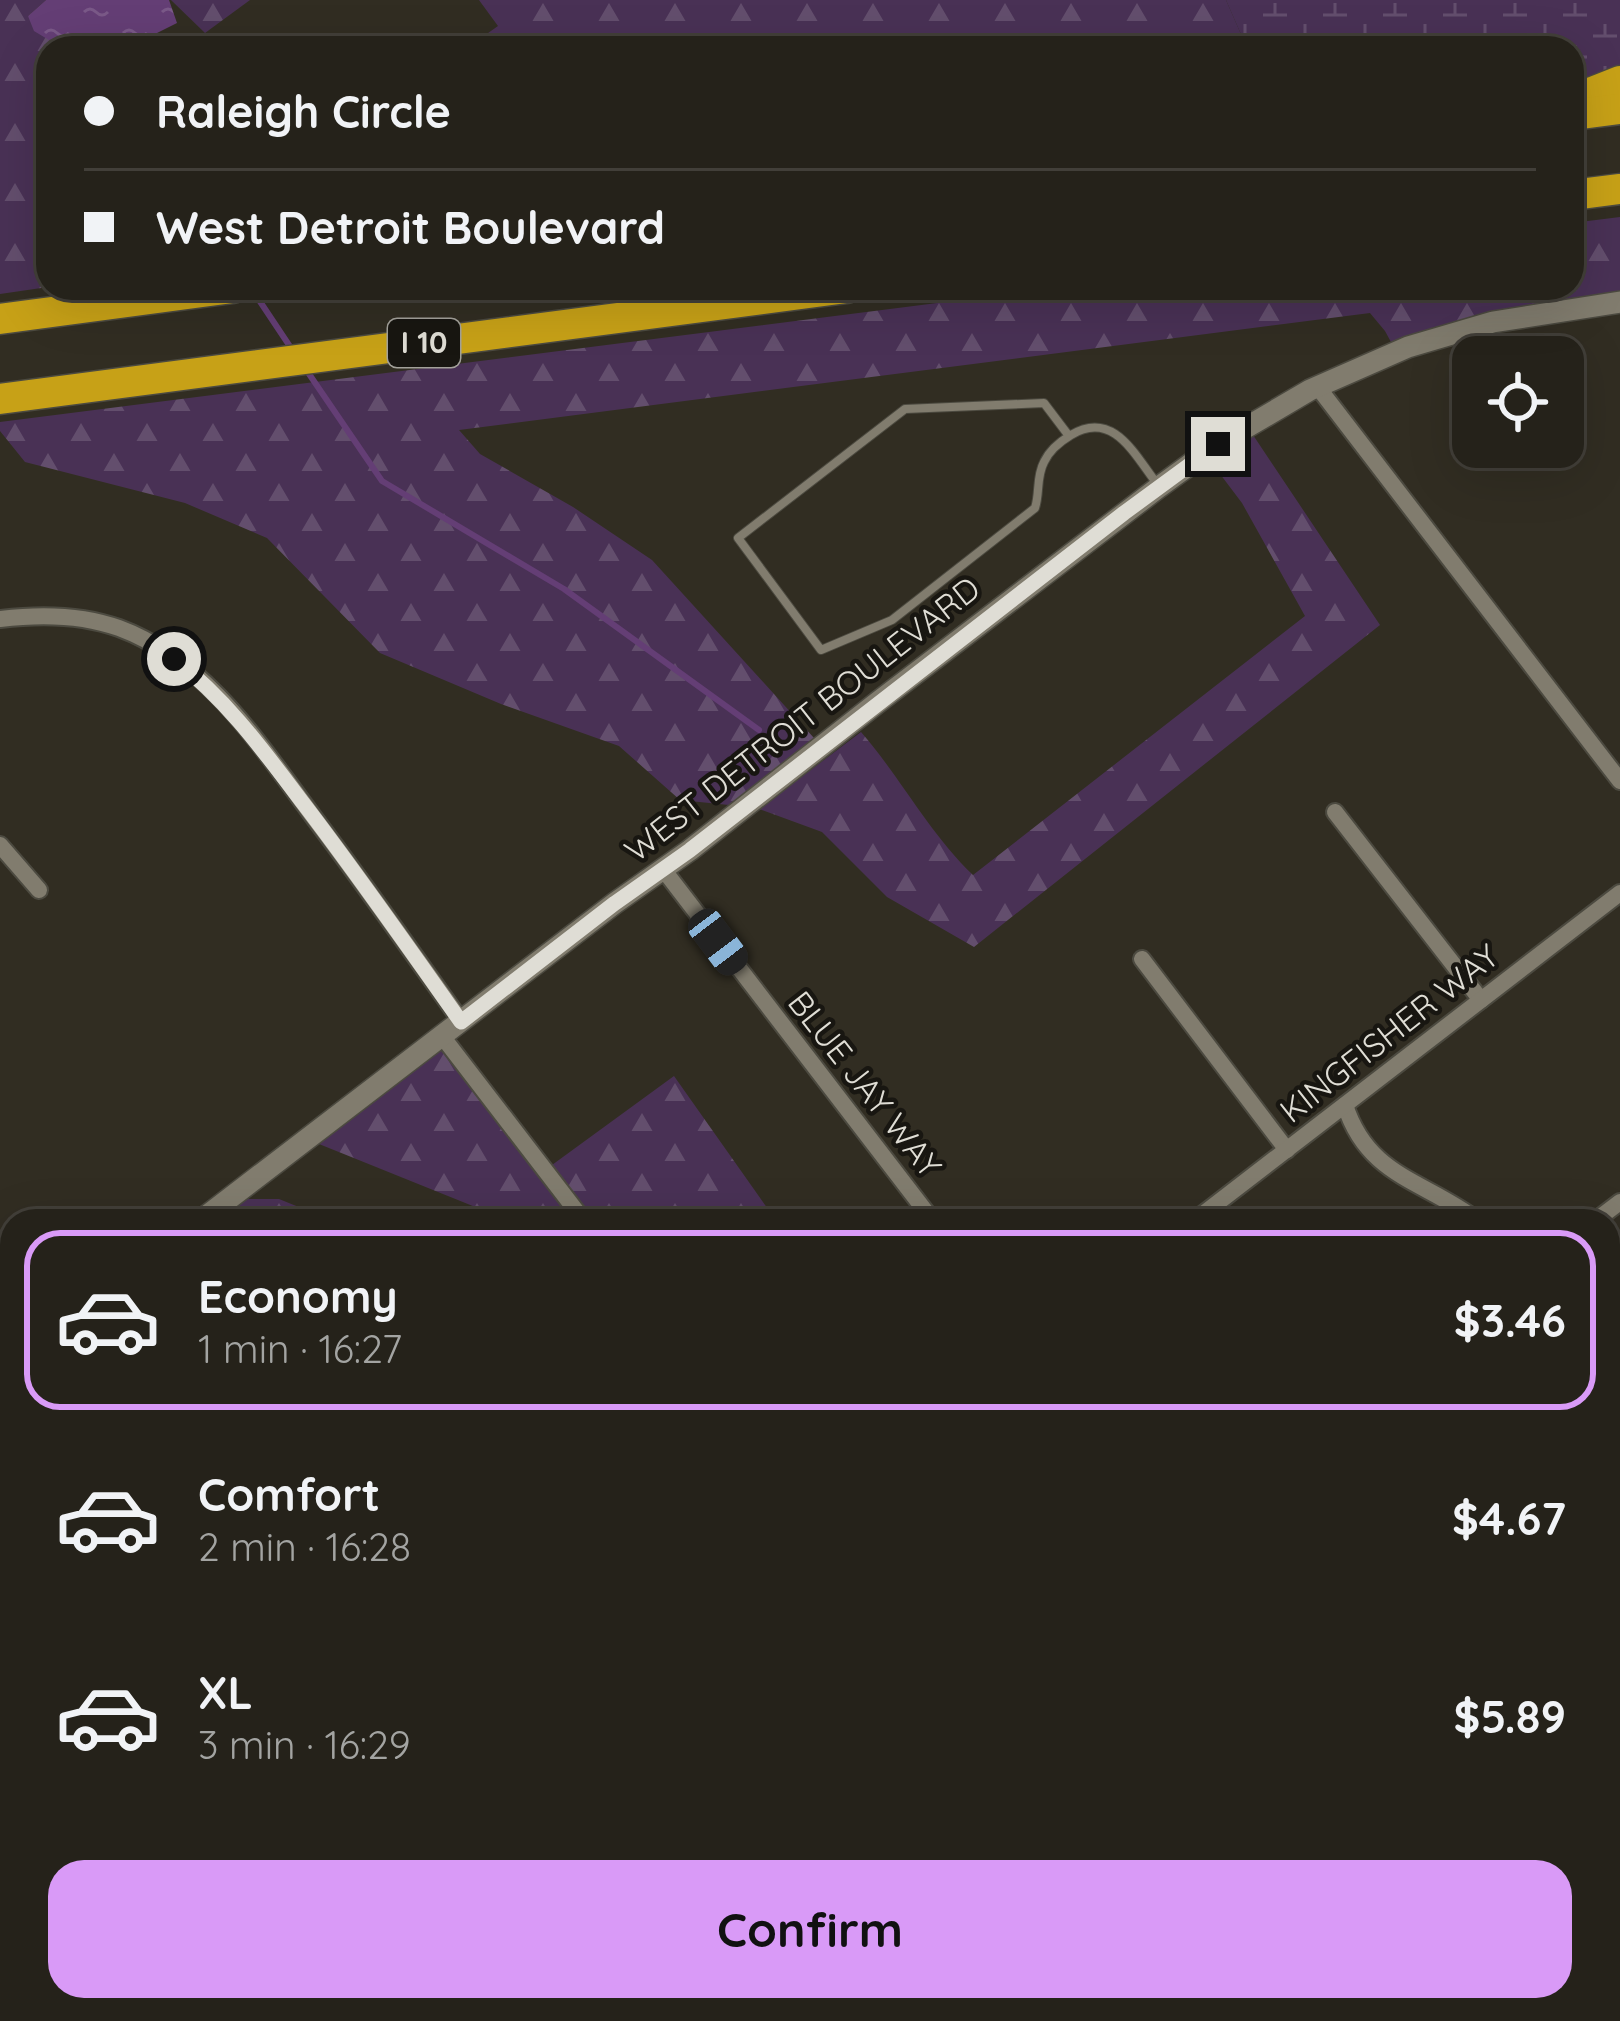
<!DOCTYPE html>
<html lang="en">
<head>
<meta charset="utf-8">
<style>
	:root { --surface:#25221a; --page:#312f27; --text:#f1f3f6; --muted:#a3a4a2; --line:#423f39; --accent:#d99af7 }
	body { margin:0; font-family:Quicksand,sans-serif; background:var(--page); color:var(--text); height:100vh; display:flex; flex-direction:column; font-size:45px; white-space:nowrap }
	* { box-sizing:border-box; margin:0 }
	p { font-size:39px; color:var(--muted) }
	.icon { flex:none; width:66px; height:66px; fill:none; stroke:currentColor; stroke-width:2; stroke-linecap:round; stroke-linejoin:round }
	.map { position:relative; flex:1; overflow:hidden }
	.details { position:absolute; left:0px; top:1209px; width:1620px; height:813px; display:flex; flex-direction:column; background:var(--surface); border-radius:36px 36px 0 0; box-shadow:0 12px 48px #0002,0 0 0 3px var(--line) }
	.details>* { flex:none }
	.banner { position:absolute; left:36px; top:36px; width:1548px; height:264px; border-radius:36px; box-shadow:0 12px 48px #0002,0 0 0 3px var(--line); display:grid; align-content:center; height:264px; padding:0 48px; background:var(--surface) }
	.tools { position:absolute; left:1452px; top:336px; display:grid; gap:24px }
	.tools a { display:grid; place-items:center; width:132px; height:132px; border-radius:24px; background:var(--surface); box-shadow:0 12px 48px #0002,0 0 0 3px var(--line); font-size:60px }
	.end { position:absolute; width:54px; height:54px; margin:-27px; border:15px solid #dfddd5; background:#111; box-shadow:0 0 0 6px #111 }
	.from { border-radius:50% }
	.car { position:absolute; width:36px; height:72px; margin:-36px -18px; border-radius:15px; box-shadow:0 0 9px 3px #0007; background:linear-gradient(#222 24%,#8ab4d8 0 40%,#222 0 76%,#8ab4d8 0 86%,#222 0) }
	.banner b { display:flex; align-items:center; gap:42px; height:114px; font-size:45px }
	.banner b+b { border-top:3px solid var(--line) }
	.banner i { width:30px; height:30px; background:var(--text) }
	ul { padding:21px 0 0; list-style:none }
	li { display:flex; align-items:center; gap:36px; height:180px; margin:0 24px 18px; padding:0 24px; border:6px solid transparent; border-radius:36px }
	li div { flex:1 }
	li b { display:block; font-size:45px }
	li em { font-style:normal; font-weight:700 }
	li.selected { border-color:var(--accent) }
	li>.icon { width:108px; height:108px; stroke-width:1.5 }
	.cta { display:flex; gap:24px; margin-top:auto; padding:24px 48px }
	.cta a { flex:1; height:138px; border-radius:36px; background:var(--accent); color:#111; font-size:48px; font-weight:700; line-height:138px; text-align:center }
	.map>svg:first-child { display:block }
</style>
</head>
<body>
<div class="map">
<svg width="1620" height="2021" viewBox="0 0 1620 2021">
	<defs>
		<pattern id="forest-firs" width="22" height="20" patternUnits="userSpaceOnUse" patternTransform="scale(3)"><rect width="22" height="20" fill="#493155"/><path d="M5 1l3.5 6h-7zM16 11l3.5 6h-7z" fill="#634e6d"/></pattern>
		<pattern id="wetland-marsh" width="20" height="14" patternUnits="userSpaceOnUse" patternTransform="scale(3)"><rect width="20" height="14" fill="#493155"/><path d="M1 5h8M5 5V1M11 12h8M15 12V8" fill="none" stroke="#634e6d"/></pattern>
		<pattern id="water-ripples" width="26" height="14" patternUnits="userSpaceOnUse" patternTransform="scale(3)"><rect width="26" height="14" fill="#643e75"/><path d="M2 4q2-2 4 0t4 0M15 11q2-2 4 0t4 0" fill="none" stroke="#7a5988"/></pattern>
	</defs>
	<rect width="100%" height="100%" fill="#312d22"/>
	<g fill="url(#forest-firs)">
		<polygon points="0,0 46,0 28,16 54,43 74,40 80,48 48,48 48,287 0,294"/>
		<polygon points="171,0 250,0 205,33"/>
		<polygon points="479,0 1226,0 1247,48 467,48 498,26"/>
		<polygon points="1620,217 1620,291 1490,312 1391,342 1385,331 1370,313 459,430 480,454 573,507 652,560 814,738 729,805 680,800 619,746 501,704 380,653 267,538 185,503 25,462 0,431 0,422 1056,288 1572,288 1572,223"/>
		<path d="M1253,435L1380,625L974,947L887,897L822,832L759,809L861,732C901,778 929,833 973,875L1305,616L1242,503L1211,462Z"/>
		<polygon points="441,1050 572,1221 510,1221 319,1144"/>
		<polygon points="674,1076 770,1212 779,1221 596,1221 552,1165"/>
		<polygon points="246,1199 279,1199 333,1221 217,1221"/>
		<polygon points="12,1378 12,1618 0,1626 0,1387"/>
		<polygon points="0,1681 12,1699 12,2010 931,2010 936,2021 0,2021"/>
		<polygon points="1608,1755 1620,1760 1620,2021 1379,2021 1373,2010 1608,2010"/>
	</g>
	<polygon fill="url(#wetland-marsh)" points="1226,0 1620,0 1620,70 1572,87 1572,48 1247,48"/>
	<polygon fill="url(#water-ripples)" points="46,0 169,0 177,23 153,35 102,37 54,43 34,31 28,16"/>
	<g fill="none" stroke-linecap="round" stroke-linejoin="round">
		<g stroke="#643e75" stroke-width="6">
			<polyline points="251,288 293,351"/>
			<polyline points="307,371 382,481 564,589 759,730"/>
		</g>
		<defs>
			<path id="service" d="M1069,436L1044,403L905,409L738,538L821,650L892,620L1035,508C1040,493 1036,477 1044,462C1049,451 1061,441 1071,435C1114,409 1135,456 1158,485"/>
			<g id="minor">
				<polyline points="1317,386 1620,781"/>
				<path d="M0,619C40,614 80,614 119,628C208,661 261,747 315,819C365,885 413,954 461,1021"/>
				<polyline points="1335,812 1481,1000"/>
				<polyline points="0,845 39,890"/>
				<polyline points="663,869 933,1221"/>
				<polyline points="1142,959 1287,1150"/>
				<polyline points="442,1036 584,1221"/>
				<path d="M1345,1105C1368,1177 1424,1180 1478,1221"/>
				<polyline points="1194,1221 1620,893"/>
				<polyline points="1595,1221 1620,1202"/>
				<polyline points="0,1246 12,1258"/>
				<polyline points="1608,1330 1620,1342"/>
				<polyline points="1191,2010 1200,2021"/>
			</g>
			<g id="tertiary">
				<polyline points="200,1221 615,903 690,850 878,702 1159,487 1218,444 1310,390 1408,347 1493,322 1620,302"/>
				<polyline points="0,1373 12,1364"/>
			</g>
			<g id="motorway">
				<polyline points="1572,100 1620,81"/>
				<polyline points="1572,115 1620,109"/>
				<polyline points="1572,195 1620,189"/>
				<polyline points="0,319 233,288"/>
				<polyline points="0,399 847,288"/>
			</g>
		</defs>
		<use href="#service" stroke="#4c4a40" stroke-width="10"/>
		<use href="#minor" stroke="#4c4a40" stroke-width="20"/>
		<use href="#tertiary" stroke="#4c4a40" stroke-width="24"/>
		<use href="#motorway" stroke="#4c4a40" stroke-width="33"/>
		<use href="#service" stroke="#817c6e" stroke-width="8"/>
		<use href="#minor" stroke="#817c6e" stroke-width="16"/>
		<use href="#tertiary" stroke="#817c6e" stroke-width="21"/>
		<use href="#motorway" stroke="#c7a117" stroke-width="30"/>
	</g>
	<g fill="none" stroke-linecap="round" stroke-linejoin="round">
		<path stroke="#dfddd5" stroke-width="15" d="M174,659C227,700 263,750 303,803C358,875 409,948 461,1022L615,903L690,850L1124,513L1218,444"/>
	</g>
	<g text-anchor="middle" stroke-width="9" stroke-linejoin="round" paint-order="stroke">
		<rect fill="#181611" stroke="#a3a19a" stroke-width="3" x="388" y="319" width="72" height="48" rx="9"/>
		<g font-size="30" font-weight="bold" fill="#dfddd5">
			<text x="424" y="353">I 10</text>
		</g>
		<g font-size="33" fill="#dfddd5" stroke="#181611">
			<text transform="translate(802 719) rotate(-38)" y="12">WEST DETROIT BOULEVARD</text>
			<text transform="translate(1389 1033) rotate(-38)" y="12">KINGFISHER WAY</text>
			<text transform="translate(865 1084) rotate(52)" y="12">BLUE JAY WAY</text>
		</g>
	</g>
</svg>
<div class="tools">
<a><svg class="icon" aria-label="locate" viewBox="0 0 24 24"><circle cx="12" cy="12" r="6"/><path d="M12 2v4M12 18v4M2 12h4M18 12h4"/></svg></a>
</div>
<i class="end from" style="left:174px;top:659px"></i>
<i class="end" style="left:1218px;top:444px"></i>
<i class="car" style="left:718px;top:942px;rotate:143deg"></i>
<div class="banner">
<b><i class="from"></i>Raleigh Circle</b>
<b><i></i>West Detroit Boulevard</b>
</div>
<section class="details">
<ul>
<li class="selected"><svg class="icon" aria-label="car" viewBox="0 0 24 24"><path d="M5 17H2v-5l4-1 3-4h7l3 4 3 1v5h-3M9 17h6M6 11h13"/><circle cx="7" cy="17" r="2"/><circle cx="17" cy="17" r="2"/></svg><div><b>Economy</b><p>1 min · 16:27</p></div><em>$3.46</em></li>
<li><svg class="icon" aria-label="car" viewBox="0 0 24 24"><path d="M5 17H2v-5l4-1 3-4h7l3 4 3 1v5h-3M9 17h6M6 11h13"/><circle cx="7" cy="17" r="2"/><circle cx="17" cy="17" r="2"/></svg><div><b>Comfort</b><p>2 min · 16:28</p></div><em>$4.67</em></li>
<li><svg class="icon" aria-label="car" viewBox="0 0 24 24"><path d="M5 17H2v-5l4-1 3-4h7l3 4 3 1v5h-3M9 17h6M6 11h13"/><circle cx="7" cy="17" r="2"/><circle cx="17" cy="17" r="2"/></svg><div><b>XL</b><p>3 min · 16:29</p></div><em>$5.89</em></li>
</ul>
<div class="cta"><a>Confirm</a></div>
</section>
</div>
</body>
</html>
